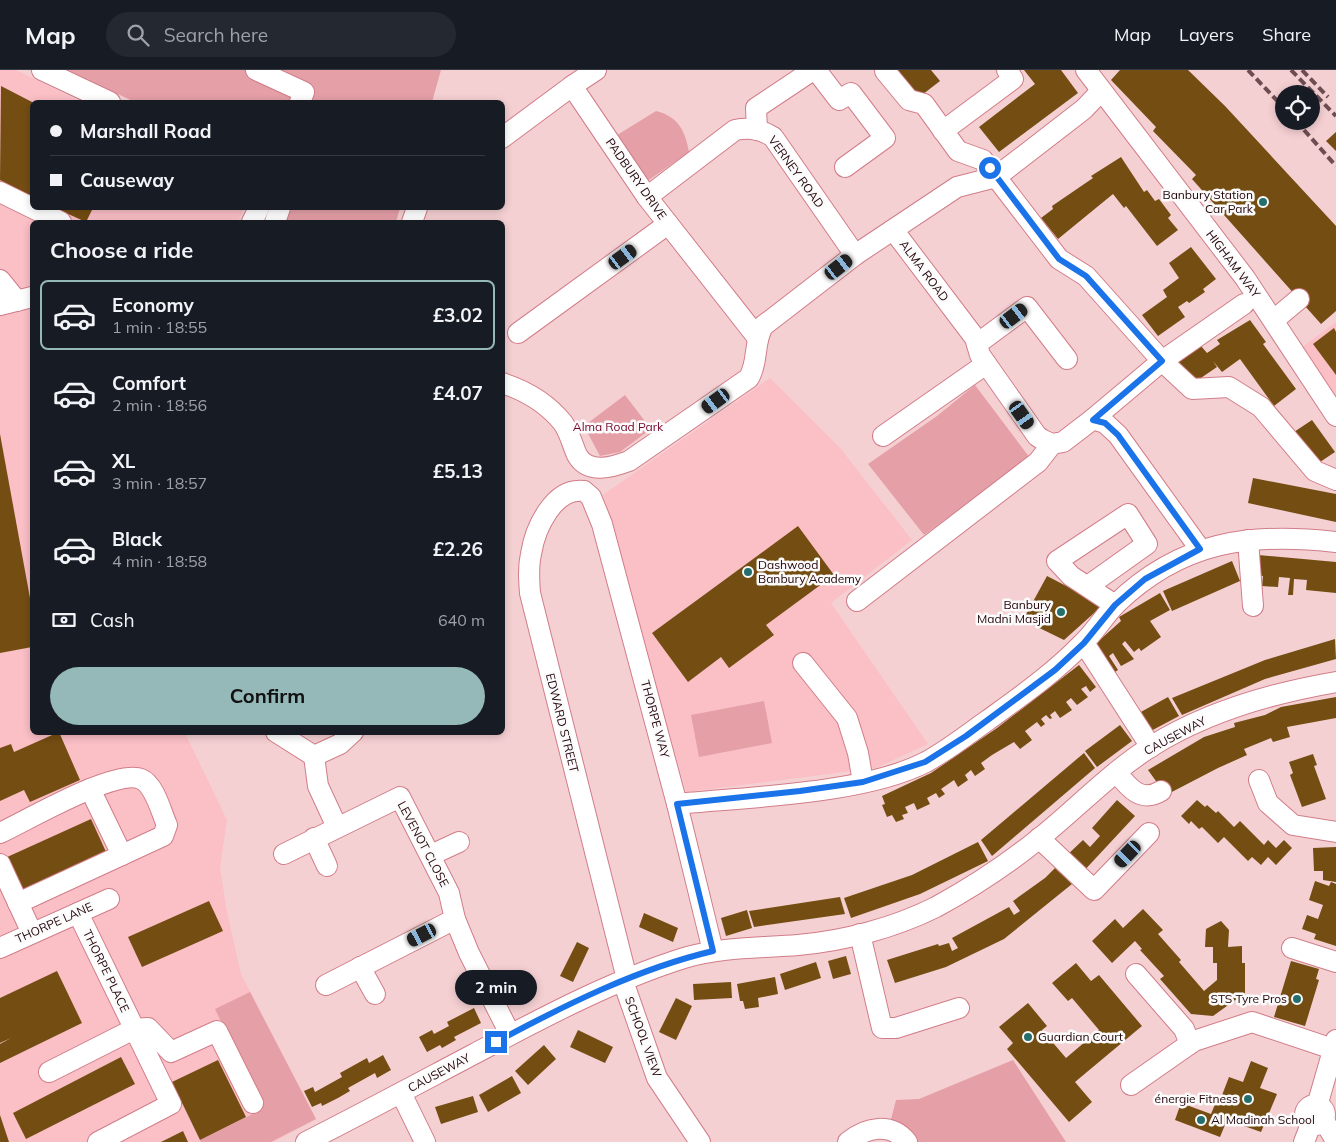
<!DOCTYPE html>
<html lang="en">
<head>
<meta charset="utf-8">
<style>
	:root { --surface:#171b24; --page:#242831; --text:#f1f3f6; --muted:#9ea1a6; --line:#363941; --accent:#95b8b8 }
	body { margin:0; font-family:Mulish,sans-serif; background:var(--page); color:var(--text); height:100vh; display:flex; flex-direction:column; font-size:19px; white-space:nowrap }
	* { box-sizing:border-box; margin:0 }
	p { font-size:16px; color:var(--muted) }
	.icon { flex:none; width:28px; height:28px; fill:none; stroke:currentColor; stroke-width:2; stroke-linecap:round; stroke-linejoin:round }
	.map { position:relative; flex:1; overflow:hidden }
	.sheet { position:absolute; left:30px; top:150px; width:475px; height:515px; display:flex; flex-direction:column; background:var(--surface); border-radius:8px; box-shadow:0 2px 8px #0003 }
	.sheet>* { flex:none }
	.top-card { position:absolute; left:30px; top:30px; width:475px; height:110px; border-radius:8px; box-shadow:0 2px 8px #0003; display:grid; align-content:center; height:110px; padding:0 20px; background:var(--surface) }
	.controls { position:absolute; left:1275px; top:15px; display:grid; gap:10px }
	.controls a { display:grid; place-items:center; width:45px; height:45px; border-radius:50%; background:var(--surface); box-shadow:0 2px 8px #0003; font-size:25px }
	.end { position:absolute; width:22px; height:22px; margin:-11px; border:6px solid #1a73e8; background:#fff; box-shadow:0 0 0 2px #fff }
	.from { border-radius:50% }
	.bubble { position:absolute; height:35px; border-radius:18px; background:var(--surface); box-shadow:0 2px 8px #0003; font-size:16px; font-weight:700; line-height:35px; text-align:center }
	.car { position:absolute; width:15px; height:30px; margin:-15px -8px; border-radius:6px; box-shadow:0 0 4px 1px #0007; background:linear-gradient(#222 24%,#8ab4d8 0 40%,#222 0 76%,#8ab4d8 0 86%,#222 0) }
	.top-card b { display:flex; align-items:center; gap:18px; height:48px; font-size:19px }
	.top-card b+b { border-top:1px solid var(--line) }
	.top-card i { width:12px; height:12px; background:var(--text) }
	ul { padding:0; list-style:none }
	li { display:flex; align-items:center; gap:15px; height:70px; margin:0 10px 8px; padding:0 10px; border:2px solid transparent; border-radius:8px }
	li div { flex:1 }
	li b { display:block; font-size:19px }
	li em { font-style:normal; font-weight:700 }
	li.active { border-color:var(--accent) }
	li>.icon { width:45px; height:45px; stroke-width:1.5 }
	h2 { padding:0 20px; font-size:22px; line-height:60px }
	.pay { display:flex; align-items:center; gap:12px; height:55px; padding:0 20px; font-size:19px }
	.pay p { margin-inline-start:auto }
	.action { display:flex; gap:10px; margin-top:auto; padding:10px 20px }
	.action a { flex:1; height:58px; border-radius:30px; background:var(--accent); color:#111; font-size:20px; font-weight:700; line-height:58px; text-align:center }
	header { display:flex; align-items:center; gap:30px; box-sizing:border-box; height:70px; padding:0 25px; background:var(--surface); border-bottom:1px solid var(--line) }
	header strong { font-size:24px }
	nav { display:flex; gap:28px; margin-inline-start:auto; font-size:18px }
	.search { width:350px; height:45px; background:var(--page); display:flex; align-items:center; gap:12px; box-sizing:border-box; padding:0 18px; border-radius:28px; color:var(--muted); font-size:19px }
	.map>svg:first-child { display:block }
</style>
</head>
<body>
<header>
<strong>Map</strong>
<div class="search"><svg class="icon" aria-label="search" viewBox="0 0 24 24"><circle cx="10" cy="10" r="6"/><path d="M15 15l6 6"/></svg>Search here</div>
<nav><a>Map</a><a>Layers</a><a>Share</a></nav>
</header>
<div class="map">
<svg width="1336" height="1072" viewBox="0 0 1336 1072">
	<rect width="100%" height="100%" fill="#f5d0d3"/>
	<g fill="#fbbfc6">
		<polygon points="0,0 16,0 82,32 32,32 32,138 244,138 238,152 32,152 32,662 185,663 227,750 220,798 227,842 241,904 316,1049 273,1072 0,1072"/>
		<polygon points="1336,252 1336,329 1301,278"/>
		<polygon points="770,308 841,379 912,470 831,533 928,674 876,698 686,722 603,425"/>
	</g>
	<g fill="#e59fa7">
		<polygon points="66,0 441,0 432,32 135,32"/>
		<path d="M656,41C679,47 685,61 689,82L646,112L614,67Z"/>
		<polygon points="273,138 400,138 396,152 266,152"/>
		<polygon points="975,315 1030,388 924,465 868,394 937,346"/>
		<polygon points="625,325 651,359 620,382 600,386 584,356"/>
		<polygon points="764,631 772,673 699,687 691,645"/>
		<polygon points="250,922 316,1049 271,1072 201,1072 200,1070 263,1039 215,939"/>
		<polygon points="1013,990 1066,1072 913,1072 890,1053 896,1030 919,1029"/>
	</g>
	<g fill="#744d12">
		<polygon points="896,0 931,0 940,11 918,28"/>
		<polygon points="1024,0 1061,0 1078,23 999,82 979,57 1035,14"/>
		<polygon points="1120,0 1188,0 1225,36 1336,156 1336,241 1321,254 1192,109 1196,105 1153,61 1156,57 1111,10"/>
		<polygon points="1,16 32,32 32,127 0,110"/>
		<polygon points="1336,62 1336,81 1326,71"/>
		<polygon points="1121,87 1144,122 1147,120 1155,131 1159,129 1171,145 1168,148 1178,160 1157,176 1126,136 1124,138 1113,124 1058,169 1041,148 1053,139 1052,136 1093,108 1091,106"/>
		<polygon points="55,138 93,138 86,152"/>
		<polygon points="1191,177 1216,209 1203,219 1205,222 1189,233 1187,231 1178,237 1185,247 1158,266 1142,245 1167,227 1163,220 1179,208 1169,193"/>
		<polygon points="1250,250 1266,272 1263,274 1296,319 1274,336 1240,289 1222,302 1213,291 1217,297 1192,314 1177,293 1201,276 1207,283 1220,274 1217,270"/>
		<polygon points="1334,258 1336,262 1336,305 1313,274"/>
		<polygon points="1312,350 1335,382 1314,396 1291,364"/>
		<polygon points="0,364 32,539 32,577 0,583"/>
		<polygon points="1253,408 1336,424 1336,452 1248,433"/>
		<polygon points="798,456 834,505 766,555 774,565 729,598 721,587 688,612 652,563"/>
		<polygon points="1258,485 1336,492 1336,523 1306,520 1307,510 1294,509 1293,525 1288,525 1290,508 1279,507 1278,517 1262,516 1263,506 1256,505"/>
		<polygon points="1232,491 1240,511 1172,541 1163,521"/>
		<polygon points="1047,506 1103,535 1064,570 1023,550"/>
		<polygon points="1160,523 1170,540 1150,551 1161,567 1141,581 1139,578 1134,582 1125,571 1122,574 1134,589 1121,596 1113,583 1109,586 1118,600 1112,604 1093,576 1121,551 1119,547"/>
		<polygon points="1335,569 1336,589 1265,609 1182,645 1172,628 1265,590"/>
		<polygon points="1079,595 1096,617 1090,622 1086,616 1081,619 1088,627 1077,635 1071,628 1066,632 1072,640 1060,648 1055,641 1050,645 1052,648 1050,649 1046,645 1041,649 1045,654 1041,657 1037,652 1025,661 1032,670 1020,679 1014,672 992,685 981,693 985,699 975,706 971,700 965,705 968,710 958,717 954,710 941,719 945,724 939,728 936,723 927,728 930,734 917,740 914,733 905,737 908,743 902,745 904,749 896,752 892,745 887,747 882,735 885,734 882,726 931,703 997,658"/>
		<polygon points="1168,627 1179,646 1149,662 1139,643"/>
		<polygon points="1336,627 1336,648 1287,657 1290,667 1273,672 1271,668 1244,679 1247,685 1218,698 1166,725 1148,700 1204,667 1235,657 1234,653 1265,645 1281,637"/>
		<polygon points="1120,655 1132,671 1097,697 1085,681"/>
		<polygon points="59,662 80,710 30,732 24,720 0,731 0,678 11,674 14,682"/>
		<polygon points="1084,683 1095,698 992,786 981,770"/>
		<polygon points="1313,684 1317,695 1314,696 1326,729 1302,737 1290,705 1293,703 1289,692"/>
		<polygon points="1117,730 1135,746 1081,804 1064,788 1083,770 1090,777 1100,766 1092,758"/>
		<polygon points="1197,730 1205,737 1207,735 1216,743 1218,741 1234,757 1240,751 1264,775 1268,770 1276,778 1284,770 1292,778 1276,795 1268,787 1261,795 1252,787 1248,791 1224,767 1218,773 1202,757 1199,759 1191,751 1189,754 1181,746"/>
		<polygon points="91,749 107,784 20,823 5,788"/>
		<polygon points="978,772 988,791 920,824 851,848 844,828 912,805"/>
		<polygon points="1336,777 1336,812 1323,810 1323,801 1314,801 1313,778"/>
		<polygon points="1055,798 1072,814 1004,869 946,897 895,913 887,890 938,874 939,876 949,873 952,881 958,878 952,868 1009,837 1014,845 1020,841 1013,831 1045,808"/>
		<polygon points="1315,811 1329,816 1331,812 1336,814 1336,876 1314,869 1316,864 1302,859 1307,845 1318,849 1323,835 1309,830"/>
		<polygon points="840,827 845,844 754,857 749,841"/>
		<polygon points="209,831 223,861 142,897 128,867"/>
		<polygon points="1143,839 1163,860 1158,864 1181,890 1179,892 1204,921 1217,910 1217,893 1213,893 1213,877 1205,877 1206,859 1221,851 1229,860 1228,877 1242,876 1242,893 1245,893 1245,923 1213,946 1191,944 1160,909 1164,906 1140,880 1142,879 1135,871 1112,893 1092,871 1115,849 1123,858"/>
		<polygon points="747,840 752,858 726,866 721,848"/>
		<polygon points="644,843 678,858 673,872 639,857"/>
		<polygon points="577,872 589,878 573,912 560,906"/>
		<polygon points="846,886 851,904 833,909 828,891"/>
		<polygon points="1291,891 1319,899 1316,909 1319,910 1305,956 1274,947"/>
		<polygon points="816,892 821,908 785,920 780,904"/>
		<polygon points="1076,893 1091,911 1099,905 1142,956 1075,1012 1092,1032 1069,1052 1007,979 1013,973 999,957 1028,933 1047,956 1042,960 1066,988 1099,960 1072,928 1068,931 1052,913"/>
		<polygon points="57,901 82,953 0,993 0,974 11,968 0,973 0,928"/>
		<polygon points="775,907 778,924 758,928 759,937 745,939 743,931 740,931 737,914"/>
		<polygon points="731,912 732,928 694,930 693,914"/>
		<polygon points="676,928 692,936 676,970 659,962"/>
		<polygon points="474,938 481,953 454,967 456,970 442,978 440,975 427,982 419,967 432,960 434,964 449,956 447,952"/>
		<polygon points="578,960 613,977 605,993 570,977"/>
		<polygon points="544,975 556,989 528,1015 515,1001"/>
		<polygon points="383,985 391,1000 377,1008 375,1003 348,1018 350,1021 338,1028 322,1036 321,1033 312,1037 304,1021 313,1017 315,1022 342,1007 340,1003 367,988 369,993"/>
		<polygon points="121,987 135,1014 26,1069 13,1043"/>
		<polygon points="218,990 246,1047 200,1070 172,1012"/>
		<polygon points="1251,991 1268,998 1260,1018 1277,1024 1261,1062 1227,1050 1220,1067 1175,1050 1181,1033 1211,1044 1216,1032 1219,1033 1229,1007 1243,1012"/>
		<polygon points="512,1006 521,1023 488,1042 479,1025"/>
		<polygon points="473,1026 478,1042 441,1054 435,1037"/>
		<polygon points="0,1045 9,1072 0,1072"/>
		<polygon points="183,1061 188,1072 161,1072"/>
	</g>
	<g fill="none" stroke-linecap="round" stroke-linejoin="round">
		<defs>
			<g id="minor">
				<polyline points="42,0 110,32"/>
				<polyline points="256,0 304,22 300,32"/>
				<polyline points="816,0 839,30 851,23 885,68 845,97"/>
				<polyline points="1086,0 1245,208 1336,346"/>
				<polyline points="885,1 909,30 924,34 958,81 983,90 1059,189 1086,206 1162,291 1192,319 1229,317 1261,337 1315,401 1336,410"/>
				<polyline points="572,16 596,0"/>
				<polyline points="757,60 756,38 813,0"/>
				<polyline points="943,61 1013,9 1007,0"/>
				<polyline points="502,68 572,16 647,127 757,267"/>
				<polyline points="0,122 61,152"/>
				<path d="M647,127L735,60C750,57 761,59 773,67L855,185"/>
				<polyline points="252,152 259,138"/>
				<polyline points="275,152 280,138"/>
				<polyline points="412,152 417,138"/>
				<polyline points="894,161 975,268 980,285 1037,366 1043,370 1052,374 1063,372 1093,349 1105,353 1118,365 1200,479"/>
				<polyline points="0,210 17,231"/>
				<polyline points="0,235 32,227"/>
				<polyline points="1274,250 1299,229"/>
				<polyline points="518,263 668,154"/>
				<polyline points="977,274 1027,237 1067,289"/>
				<path d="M502,313C527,321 547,333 563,353C570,363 572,374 577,385C588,405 613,397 629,391L749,308C759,290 753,274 763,256L855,185L957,117L996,107L1084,39L1101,21"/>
				<polyline points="1093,349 1162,291 1244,234"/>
				<polyline points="883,366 986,294"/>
				<polyline points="1248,470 1253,536"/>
				<polyline points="1088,516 1147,474 1128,444 1057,491 1071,506 1115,535"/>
				<polyline points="857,531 1038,392 1052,374"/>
				<polyline points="1084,573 1151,677"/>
				<polyline points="803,593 847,648 858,683 863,712"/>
				<polyline points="276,662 314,686 340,674 353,662"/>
				<polyline points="314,686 318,716 337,757"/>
				<path d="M1117,703C1129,718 1141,733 1161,721"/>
				<polyline points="1259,710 1268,733 1293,755 1336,762"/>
				<polyline points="90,719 122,785"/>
				<path d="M677,734C748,727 864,724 926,692C948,680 968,664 988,650C1021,626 1054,603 1082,574C1095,562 1104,546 1116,534C1181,471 1250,462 1336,472"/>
				<path d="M0,763C26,751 116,698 141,709C155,715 161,742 167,755L163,766L18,833"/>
				<polyline points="314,768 327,796"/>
				<polyline points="1039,768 1094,820 1149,763"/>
				<polyline points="284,784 400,727 449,823 455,849 469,883 510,964"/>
				<polyline points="431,785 459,772"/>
				<polyline points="0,794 32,863"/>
				<polyline points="78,843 171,1034 98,1072"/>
				<polyline points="860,864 882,958 896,958 959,938"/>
				<polyline points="0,878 109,829"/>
				<polyline points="1292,878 1336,892"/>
				<polyline points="360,897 375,924"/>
				<polyline points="1136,904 1184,959 1190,974"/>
				<path d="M627,909L530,523C529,510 528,497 531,484C535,458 554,417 584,421L591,427L602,454L677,734L713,881"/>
				<polyline points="623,911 657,1008 700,1072"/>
				<polyline points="326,915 455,849"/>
				<polyline points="49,1002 134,959 148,958 171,982 217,961 253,1033"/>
				<polyline points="1131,1015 1194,971 1252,952 1333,979"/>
				<polyline points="401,1023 425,1072"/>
				<circle cx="1315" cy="1045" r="10"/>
				<polyline points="1317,1036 1336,970"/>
				<polyline points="1323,1049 1336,1071"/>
				<path d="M306,1072C363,1043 419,1013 474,984C542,948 611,911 684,888C720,877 760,878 798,875C844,871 894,858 936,837C973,817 1009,793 1041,767C1078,737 1112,701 1152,676C1208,641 1272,623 1336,612"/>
				<path d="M848,1072C866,1057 891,1052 907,1072"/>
				<polyline points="1304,1072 1311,1054"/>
			</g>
		</defs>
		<use href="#minor" stroke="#d17d88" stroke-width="22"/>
		<use href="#minor" stroke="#fff" stroke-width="20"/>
		<g stroke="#6d4d52" stroke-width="4" stroke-dasharray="8 4" stroke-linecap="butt">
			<polyline points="1248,0 1284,38"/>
			<polyline points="1291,0 1336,46"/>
			<polyline points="1302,0 1328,27"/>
			<polyline points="1296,51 1336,96"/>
		</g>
	</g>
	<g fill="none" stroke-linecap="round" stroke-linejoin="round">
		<path stroke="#1a73e8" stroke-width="6" d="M496,972C565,935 637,899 713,881L677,734L800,721L863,712L925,692L966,666L1055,600L1084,573L1115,535L1145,509L1200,479L1118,365L1105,353L1093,350L1162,291L1086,206L1059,189L990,98"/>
	</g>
	<g fill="#246f6c" stroke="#fbfbfb" stroke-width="2">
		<circle cx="1263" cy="132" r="5"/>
		<circle cx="748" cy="502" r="5"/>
		<circle cx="1061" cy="542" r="5"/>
		<circle cx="1297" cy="929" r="5"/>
		<circle cx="1028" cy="967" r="5"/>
		<circle cx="1248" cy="1029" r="5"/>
		<circle cx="1201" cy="1050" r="5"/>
	</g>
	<g text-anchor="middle" stroke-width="5" stroke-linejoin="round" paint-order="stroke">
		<g font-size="12" fill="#23050b" stroke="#fbfbfb">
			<text transform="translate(796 102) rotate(54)" y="4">VERNEY ROAD</text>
			<text transform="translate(636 109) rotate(55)" y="4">PADBURY DRIVE</text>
			<text transform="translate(1233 194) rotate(53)" y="4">HIGHAM WAY</text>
			<text transform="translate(924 201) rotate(53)" y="4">ALMA ROAD</text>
			<text transform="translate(655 649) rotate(75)" y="4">THORPE WAY</text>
			<text transform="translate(562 653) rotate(76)" y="4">EDWARD STREET</text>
			<text transform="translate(1175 666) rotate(-28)" y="4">CAUSEWAY</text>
			<text transform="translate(423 774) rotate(62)" y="4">LEVENOT CLOSE</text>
			<text transform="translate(54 853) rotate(-24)" y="4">THORPE LANE</text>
			<text transform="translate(106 901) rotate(64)" y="4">THORPE PLACE</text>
			<text transform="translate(643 967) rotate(70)" y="4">SCHOOL VIEW</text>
			<text transform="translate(439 1003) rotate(-28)" y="4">CAUSEWAY</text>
		</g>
		<g font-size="12" fill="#23050b" stroke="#fbfbfb" text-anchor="end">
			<text x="1253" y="129">Banbury Station<tspan x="1253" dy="14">Car Park</tspan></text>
			<text x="758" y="499" text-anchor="start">Dashwood<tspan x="758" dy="14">Banbury Academy</tspan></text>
			<text x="1051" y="539">Banbury<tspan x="1051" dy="14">Madni Masjid</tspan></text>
			<text x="1287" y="933">STS Tyre Pros</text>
			<text x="1038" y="971" text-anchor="start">Guardian Court</text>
			<text x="1238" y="1033">énergie Fitness</text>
			<text x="1211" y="1054" text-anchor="start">Al Madinah School</text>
		</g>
		<g font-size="12" fill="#75052a" stroke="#fbfbfb">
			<text x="618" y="361">Alma Road Park</text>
		</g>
	</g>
</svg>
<div class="controls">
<a><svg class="icon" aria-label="locate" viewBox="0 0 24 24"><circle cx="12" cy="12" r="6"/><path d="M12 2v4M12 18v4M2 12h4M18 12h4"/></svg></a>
</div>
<i class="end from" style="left:990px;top:98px"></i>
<i class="end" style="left:496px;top:972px"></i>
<div class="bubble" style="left:455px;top:900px;width:82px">2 min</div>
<i class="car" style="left:623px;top:187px;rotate:54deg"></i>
<i class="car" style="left:839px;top:197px;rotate:52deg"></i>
<i class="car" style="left:1014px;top:246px;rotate:53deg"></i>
<i class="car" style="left:716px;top:331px;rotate:234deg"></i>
<i class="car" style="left:1022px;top:345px;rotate:145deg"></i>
<i class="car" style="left:1128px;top:784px;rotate:224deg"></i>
<i class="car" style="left:422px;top:865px;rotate:243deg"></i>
<div class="top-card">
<b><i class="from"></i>Marshall Road</b>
<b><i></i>Causeway</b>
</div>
<section class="sheet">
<h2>Choose a ride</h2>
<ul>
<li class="active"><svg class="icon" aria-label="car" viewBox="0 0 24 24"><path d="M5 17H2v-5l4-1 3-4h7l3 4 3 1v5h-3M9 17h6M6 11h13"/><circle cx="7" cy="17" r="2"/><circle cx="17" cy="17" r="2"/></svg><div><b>Economy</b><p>1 min · 18:55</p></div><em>£3.02</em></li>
<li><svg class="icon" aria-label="car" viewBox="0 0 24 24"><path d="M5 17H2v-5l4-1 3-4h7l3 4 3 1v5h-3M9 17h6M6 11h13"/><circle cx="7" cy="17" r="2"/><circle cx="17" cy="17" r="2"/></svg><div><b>Comfort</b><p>2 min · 18:56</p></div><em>£4.07</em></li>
<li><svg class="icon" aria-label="car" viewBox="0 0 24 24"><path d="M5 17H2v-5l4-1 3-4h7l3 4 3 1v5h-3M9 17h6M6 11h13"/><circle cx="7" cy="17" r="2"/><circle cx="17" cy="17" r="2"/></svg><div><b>XL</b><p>3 min · 18:57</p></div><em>£5.13</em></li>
<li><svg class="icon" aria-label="car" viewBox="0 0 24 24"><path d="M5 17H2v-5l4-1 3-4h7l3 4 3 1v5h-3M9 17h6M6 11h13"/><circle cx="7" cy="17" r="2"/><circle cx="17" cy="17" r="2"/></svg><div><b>Black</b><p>4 min · 18:58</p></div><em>£2.26</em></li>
</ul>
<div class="pay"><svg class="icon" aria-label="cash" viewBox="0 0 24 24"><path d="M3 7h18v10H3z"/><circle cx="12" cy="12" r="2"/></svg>Cash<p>640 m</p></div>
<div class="action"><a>Confirm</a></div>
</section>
</div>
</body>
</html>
